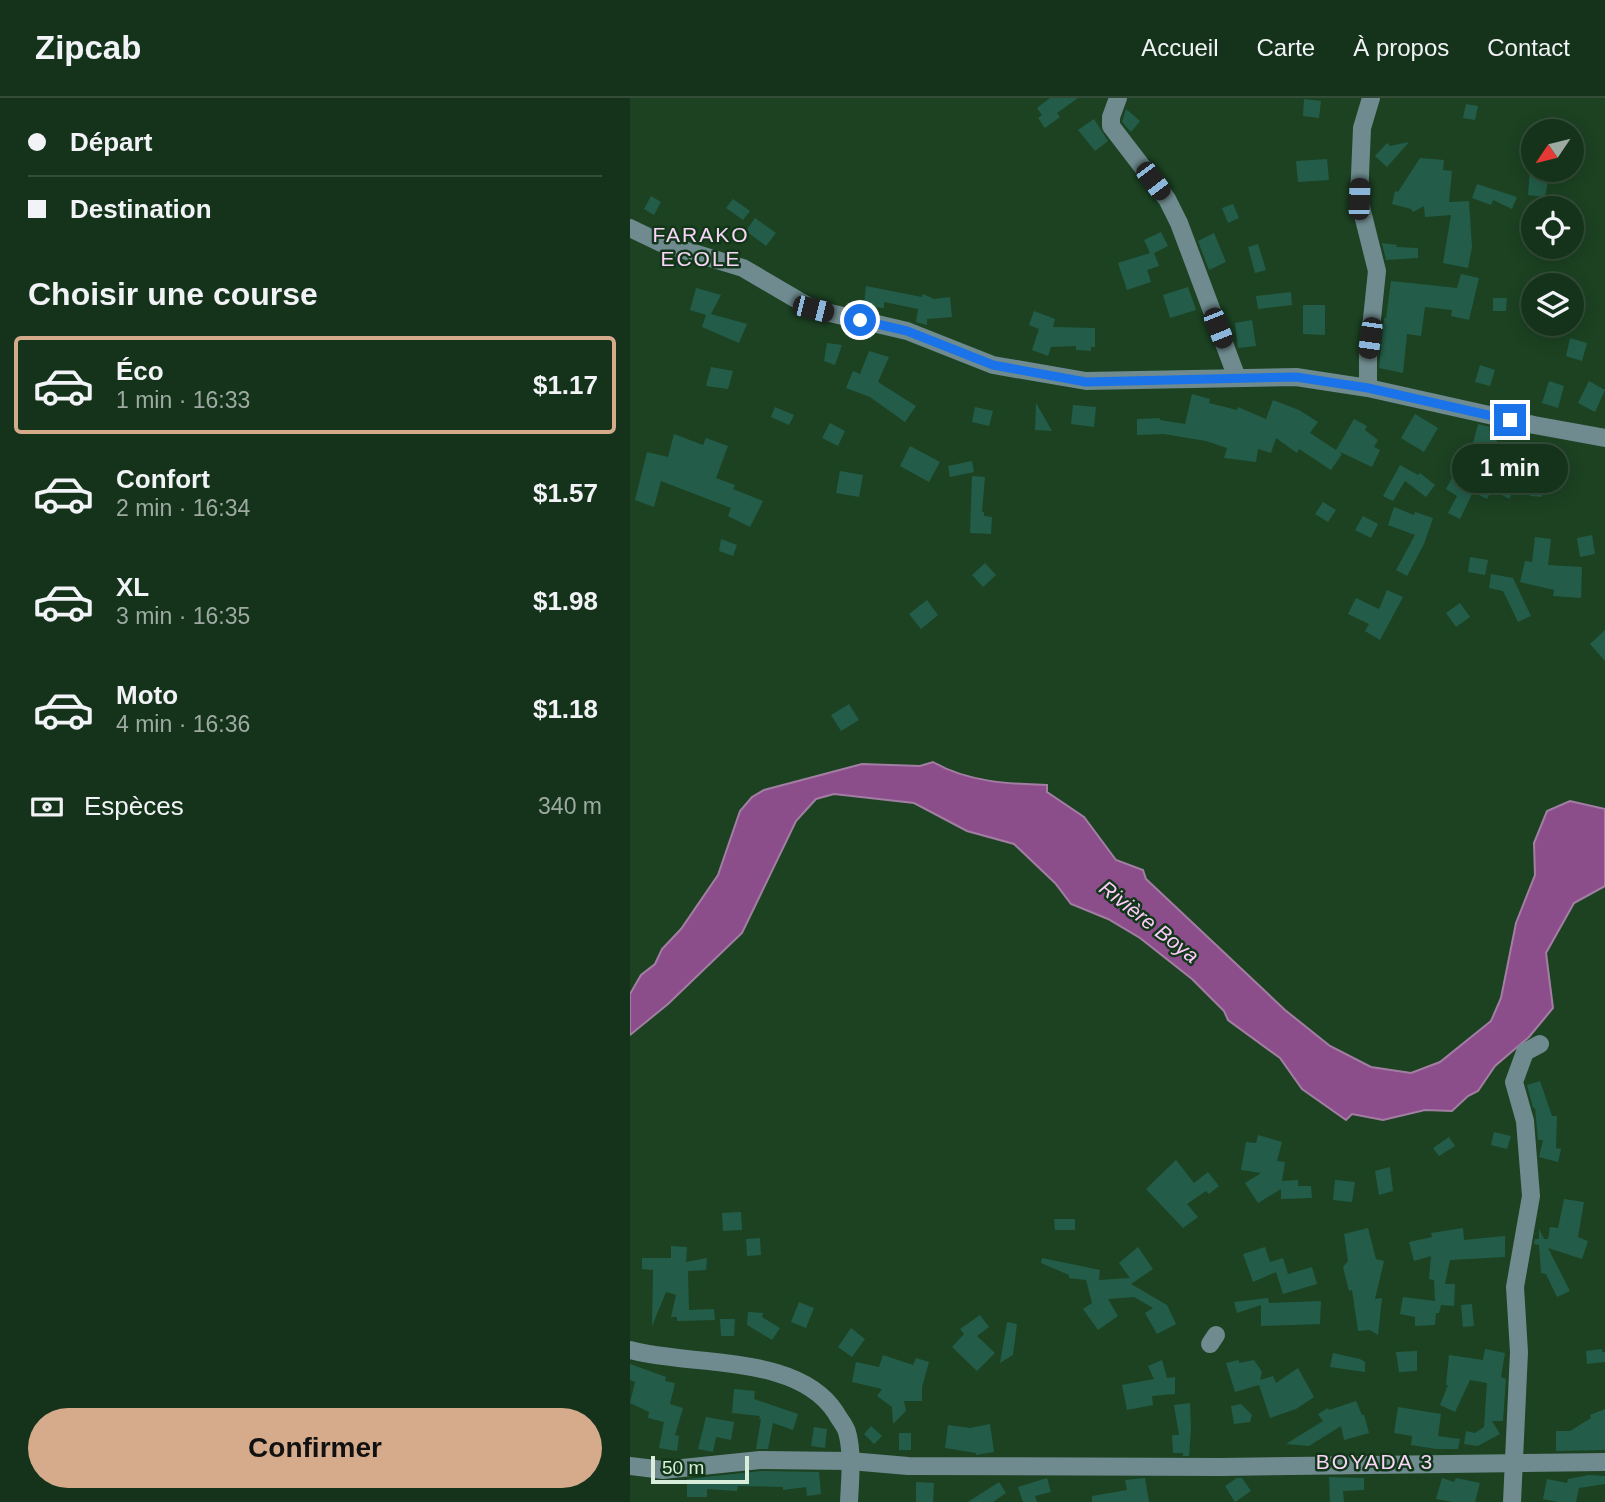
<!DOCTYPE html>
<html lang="fr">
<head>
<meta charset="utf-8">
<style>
	:root { --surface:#15321a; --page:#223e27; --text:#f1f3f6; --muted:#9daaa2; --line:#344d39; --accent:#d6ab8b }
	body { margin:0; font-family:Arial,sans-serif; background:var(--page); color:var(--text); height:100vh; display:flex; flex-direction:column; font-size:26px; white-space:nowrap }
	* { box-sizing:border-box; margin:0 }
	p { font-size:23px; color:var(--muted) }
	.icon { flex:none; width:38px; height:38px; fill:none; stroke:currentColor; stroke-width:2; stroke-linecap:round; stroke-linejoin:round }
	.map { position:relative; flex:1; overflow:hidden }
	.side { display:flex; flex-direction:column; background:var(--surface); width:630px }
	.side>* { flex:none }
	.top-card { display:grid; align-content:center; height:154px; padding:0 28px; background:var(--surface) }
	.needle { width:46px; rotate:235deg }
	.controls { position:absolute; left:891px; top:21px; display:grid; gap:14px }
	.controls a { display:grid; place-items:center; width:63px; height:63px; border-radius:50%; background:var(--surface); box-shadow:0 4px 18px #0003,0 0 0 2px var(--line); font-size:35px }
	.scale { position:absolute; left:21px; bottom:18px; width:98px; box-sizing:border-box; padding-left:7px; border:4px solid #d8eeda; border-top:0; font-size:19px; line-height:24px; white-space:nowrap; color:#d8eeda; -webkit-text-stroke:5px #113718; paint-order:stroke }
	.end { position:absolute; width:32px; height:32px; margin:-16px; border:9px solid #1a73e8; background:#fff; box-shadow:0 0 0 4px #fff }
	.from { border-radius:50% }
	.bubble { position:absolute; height:49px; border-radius:24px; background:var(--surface); box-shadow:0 4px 18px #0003,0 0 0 2px var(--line); font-size:23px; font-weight:700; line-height:49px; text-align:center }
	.car { position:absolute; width:21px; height:42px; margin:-21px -10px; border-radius:9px; box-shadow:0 0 5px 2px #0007; background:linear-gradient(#222 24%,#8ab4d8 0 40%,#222 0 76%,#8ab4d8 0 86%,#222 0) }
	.top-card b { display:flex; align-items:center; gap:24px; height:66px; font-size:26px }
	.top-card b+b { border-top:2px solid var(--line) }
	.top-card i { width:18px; height:18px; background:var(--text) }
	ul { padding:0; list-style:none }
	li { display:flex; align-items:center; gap:21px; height:98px; margin:0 14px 10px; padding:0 14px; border:4px solid transparent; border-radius:7px }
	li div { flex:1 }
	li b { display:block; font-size:26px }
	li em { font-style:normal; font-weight:700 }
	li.active { border-color:var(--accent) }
	li>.icon { width:63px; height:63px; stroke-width:1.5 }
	h2 { padding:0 28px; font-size:32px; line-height:84px }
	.pay { display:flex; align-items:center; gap:18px; height:77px; padding:0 28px; font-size:26px }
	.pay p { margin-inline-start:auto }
	.primary-button { display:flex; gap:14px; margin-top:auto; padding:14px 28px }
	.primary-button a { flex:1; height:80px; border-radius:42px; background:var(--accent); color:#111; font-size:28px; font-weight:700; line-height:80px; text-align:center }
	header { display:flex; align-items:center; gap:42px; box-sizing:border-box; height:98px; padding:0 35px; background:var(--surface); border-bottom:2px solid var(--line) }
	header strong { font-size:33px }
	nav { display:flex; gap:38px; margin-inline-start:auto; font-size:24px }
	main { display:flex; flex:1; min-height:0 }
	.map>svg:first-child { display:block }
</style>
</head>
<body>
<header>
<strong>Zipcab</strong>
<nav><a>Accueil</a><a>Carte</a><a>À propos</a><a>Contact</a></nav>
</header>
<main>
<section class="side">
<div class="top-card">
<b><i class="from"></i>Départ</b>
<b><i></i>Destination</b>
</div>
<h2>Choisir une course</h2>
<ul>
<li class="active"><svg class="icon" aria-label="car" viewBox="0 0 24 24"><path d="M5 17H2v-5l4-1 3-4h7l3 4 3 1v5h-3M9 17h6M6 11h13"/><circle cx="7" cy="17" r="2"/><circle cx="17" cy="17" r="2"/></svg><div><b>Éco</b><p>1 min · 16:33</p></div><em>$1.17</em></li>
<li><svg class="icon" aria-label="car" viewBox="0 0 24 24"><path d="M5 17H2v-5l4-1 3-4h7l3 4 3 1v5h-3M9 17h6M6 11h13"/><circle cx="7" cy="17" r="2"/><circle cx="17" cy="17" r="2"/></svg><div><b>Confort</b><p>2 min · 16:34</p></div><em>$1.57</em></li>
<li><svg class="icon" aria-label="car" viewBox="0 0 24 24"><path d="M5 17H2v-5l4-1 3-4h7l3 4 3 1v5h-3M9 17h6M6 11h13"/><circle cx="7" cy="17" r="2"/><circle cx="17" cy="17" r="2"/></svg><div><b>XL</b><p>3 min · 16:35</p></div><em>$1.98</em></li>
<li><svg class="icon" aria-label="car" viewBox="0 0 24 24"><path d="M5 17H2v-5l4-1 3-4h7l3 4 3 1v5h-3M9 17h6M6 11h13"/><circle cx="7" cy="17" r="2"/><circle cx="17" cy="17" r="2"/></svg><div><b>Moto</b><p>4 min · 16:36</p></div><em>$1.18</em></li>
</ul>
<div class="pay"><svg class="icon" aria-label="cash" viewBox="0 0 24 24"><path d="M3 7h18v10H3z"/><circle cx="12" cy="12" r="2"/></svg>Espèces<p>340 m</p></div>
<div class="primary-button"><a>Confirmer</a></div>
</section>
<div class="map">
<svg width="975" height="1404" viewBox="0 0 975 1404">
	<rect width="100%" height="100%" fill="#1c4222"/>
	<path fill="#8b4e8b" stroke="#a27ea3" stroke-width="2" d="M303,664C337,684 379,686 417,687V694L454,719L486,762L513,772L516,781L655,912L700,948L741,969L781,975L810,964L861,923L871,900L886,825L905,777L904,745L917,713L940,703L975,711V788L944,805L916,855L923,910L899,939L865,968L848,993L838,998L822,1013L795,1012L753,1022L722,1016L716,1022L672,991L650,960L598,922L594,913L562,881L510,840L478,821L441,806L425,785L384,746L337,733L284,705L204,696L186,701L166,723L112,835L38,906L0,937V896L11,877L25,866L32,851L51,831L88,777L110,713L122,699L134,692L232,666L290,668Z"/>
	<g fill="#235d49">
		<polygon points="420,0 448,0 427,15 430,19 415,30 408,20 412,17 407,10"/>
		<polygon points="674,1 691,3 689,20 673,18"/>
		<polygon points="836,6 848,8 845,22 833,20"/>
		<polygon points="496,11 510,23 501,34 492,24"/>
		<polygon points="464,21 478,43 465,53 448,32"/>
		<polygon points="779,44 757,69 745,58 757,45 760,48"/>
		<polygon points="790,60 814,62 813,72 822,73 819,104 839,103 842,149 838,170 813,165 821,117 795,119 794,108 783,114 781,111 762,106 765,93 768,94"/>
		<polygon points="697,61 699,82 668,84 666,63"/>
		<polygon points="900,72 911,72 911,81 918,82 915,99 898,97"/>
		<polygon points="847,86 887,99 882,111 863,102 861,107 842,100"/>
		<polygon points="21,98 31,104 24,117 14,111"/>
		<polygon points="103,101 120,113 113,122 96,110"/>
		<polygon points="603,106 609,120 598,125 592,110"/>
		<polygon points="125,120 146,135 136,148 116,133"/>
		<polygon points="531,134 538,148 524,155 529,168 517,172 521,184 497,192 488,165 520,155 514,142"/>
		<polygon points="584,135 596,164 579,172 568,143"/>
		<polygon points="752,145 767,147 766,149 788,150 788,160 756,162"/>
		<polygon points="628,146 636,172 625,175 618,149"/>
		<polygon points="831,176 849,180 839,222 821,218 822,212 795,209 791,238 777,236 773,275 749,270 754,220 756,220 761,183 827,190"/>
		<polygon points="236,188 292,199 293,196 304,201 320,199 322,219 297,221 297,227 286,224 288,211 254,204 254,210 234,208"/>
		<polygon points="558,189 566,212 540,220 533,197"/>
		<polygon points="66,190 91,197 81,216 117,226 109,245 72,229 76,217 60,212"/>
		<polygon points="661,194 662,207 628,211 626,198"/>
		<polygon points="863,200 877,200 876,213 863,213"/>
		<polygon points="673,207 695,207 695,237 673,236"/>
		<polygon points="404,213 425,221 423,229 465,230 465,249 461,249 461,253 446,252 446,248 421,249 418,258 402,252 409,231 399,227"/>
		<polygon points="622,222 626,248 608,250 605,225"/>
		<polygon points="940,240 957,245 952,263 936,258"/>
		<polygon points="197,245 212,247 205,267 194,263"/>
		<polygon points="239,253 259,259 248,284 286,308 275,324 240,299 216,290 223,273 230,276"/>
		<polygon points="850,267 865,272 860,288 845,284"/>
		<polygon points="81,269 103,273 98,291 76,288"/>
		<polygon points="919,283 934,288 928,310 912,305"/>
		<polygon points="959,283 975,292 965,314 948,305"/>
		<polygon points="562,296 580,301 579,305 607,312 608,309 636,321 643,302 669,312 688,324 680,335 706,352 724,321 737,328 735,332 748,342 744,349 750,352 742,369 708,353 712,356 701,372 669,351 667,355 646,340 641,355 628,351 626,364 594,360 597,350 576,343 534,336 507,337 507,321 530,320 530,322 555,326"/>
		<polygon points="406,305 422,333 405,332"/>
		<polygon points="443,307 466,309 464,329 441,326"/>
		<polygon points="145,309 164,317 159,327 141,319"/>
		<polygon points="345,309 363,313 359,328 342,324"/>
		<polygon points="785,316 808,330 794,354 771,340"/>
		<polygon points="200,325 215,333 208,348 192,340"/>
		<polygon points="848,326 860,329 859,332 868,345 856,354 858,359 848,365 837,348 843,345"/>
		<polygon points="44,336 73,347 76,340 98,348 86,380 105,387 103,391 133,403 120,429 98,418 101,410 31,383 24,409 5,402 17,354 38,359"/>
		<polygon points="280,348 310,364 299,384 270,368"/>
		<polygon points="913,357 928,362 922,378 914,375 912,399 900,398 902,372 914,375 907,373"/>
		<polygon points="342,363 344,374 320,379 318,368"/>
		<polygon points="770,367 788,377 790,375 805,387 796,399 775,383 763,403 753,398"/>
		<polygon points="885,367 896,370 879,401 862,391 857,401 843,394 830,421 818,415 827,398 816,391 824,376 842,387 848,373 875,385"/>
		<polygon points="210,373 233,377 229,399 206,395"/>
		<polygon points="342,378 355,379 352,414 354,414 354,418 362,419 361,436 340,435"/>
		<polygon points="693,404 706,412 698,424 685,416"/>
		<polygon points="764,409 784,417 785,414 803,420 794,446 777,478 766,472 785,437 758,427"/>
		<polygon points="733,418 748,426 741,440 725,432"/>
		<polygon points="962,437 965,456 950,459 947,440"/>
		<polygon points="905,439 921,441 918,467 952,469 951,500 923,498 924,492 890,484 895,463 902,464"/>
		<polygon points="91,441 107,447 103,458 89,453"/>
		<polygon points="840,459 858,462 855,477 838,474"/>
		<polygon points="355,465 366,477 353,489 342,477"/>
		<polygon points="861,476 883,480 901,518 888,524 873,493 859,490"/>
		<polygon points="757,492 773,499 750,542 735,533 739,526 718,516 726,500 749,511"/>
		<polygon points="297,502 308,517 291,531 279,516"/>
		<polygon points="830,505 840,519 826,529 816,515"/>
		<polygon points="975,532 975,563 960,546"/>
		<polygon points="219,606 229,622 211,633 201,617"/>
		<polygon points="910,983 922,1018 927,1018 926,1050 931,1051 928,1064 909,1059 913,1042 908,1042 905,1010 903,1010 897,987"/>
		<polygon points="864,1034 881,1038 877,1051 861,1047"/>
		<polygon points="628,1037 652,1044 647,1063 655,1064 652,1083 668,1082 668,1088 681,1088 682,1100 651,1101 651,1091 628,1105 615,1085 631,1075 611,1072 616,1044 626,1045"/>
		<polygon points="819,1039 825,1048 809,1058 803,1050"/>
		<polygon points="546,1062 564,1085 578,1074 589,1088 579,1096 576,1093 557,1106 568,1119 553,1130 516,1091"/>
		<polygon points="760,1069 763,1093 749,1097 745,1073"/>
		<polygon points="705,1082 725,1084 722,1104 703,1102"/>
		<polygon points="934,1101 954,1104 948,1139 958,1143 952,1161 918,1150 940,1193 927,1199 916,1176 911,1175 909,1147 904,1146 905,1141 909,1141 909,1131 914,1141 918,1141 920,1129 928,1130"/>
		<polygon points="111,1114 112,1132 93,1133 92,1115"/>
		<polygon points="424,1121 445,1121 445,1132 425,1132"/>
		<polygon points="738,1130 746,1161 754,1163 745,1201 752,1200 748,1237 740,1232 728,1233 722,1192 719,1193 713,1169 718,1163 714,1136"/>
		<polygon points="833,1130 834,1142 875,1138 875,1159 820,1162 815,1186 825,1186 824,1208 811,1207 809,1215 806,1215 805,1227 785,1228 785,1219 770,1216 773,1199 805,1203 804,1182 799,1181 801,1158 784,1163 779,1144 802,1139 801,1135"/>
		<polygon points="130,1140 131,1157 117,1158 116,1141"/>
		<polygon points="41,1148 57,1149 56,1164 77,1160 76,1172 58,1173 59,1212 84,1211 85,1222 47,1223 47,1219 41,1219 46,1197 36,1194 22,1228 23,1172 12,1171 12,1160 41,1160"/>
		<polygon points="508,1149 523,1171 501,1186 537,1207 546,1226 527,1236 515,1215 523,1210 504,1199 478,1201 488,1218 468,1232 453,1211 462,1205 456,1182 439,1180 439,1177 411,1165 412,1160 470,1172 469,1182 500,1180 489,1165"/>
		<polygon points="635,1149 640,1164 653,1160 658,1176 682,1169 687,1186 653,1196 646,1174 623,1184 613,1156"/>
		<polygon points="638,1200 639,1205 691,1203 690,1226 631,1228 631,1207 607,1215 604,1204"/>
		<polygon points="169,1204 184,1210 176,1230 161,1224"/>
		<polygon points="842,1206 844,1228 833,1229 831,1207"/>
		<polygon points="118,1214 133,1215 132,1219 150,1230 142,1242 117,1227"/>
		<polygon points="350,1217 359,1229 347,1238 365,1255 347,1273 322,1249 334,1236 330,1231"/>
		<polygon points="90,1221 105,1221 104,1238 91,1238"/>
		<polygon points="377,1224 387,1226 383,1257 370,1265"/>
		<polygon points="221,1230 235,1241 222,1259 208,1249"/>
		<polygon points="855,1251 875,1255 871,1279 876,1281 873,1323 862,1323 870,1336 848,1348 834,1346 836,1333 845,1335 854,1329 857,1285 840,1282 825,1314 810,1307 818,1287 816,1287 819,1257 853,1262"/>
		<polygon points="972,1251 972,1254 975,1254 975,1264 957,1266 956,1253"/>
		<polygon points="787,1253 787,1273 769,1274 766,1254"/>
		<polygon points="703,1255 730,1261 735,1264 735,1274 700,1269"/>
		<polygon points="253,1257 283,1267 286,1260 299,1264 292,1289 292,1303 274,1303 276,1313 263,1326 262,1309 247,1298 252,1291 222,1284 226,1264 249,1269"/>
		<polygon points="532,1262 537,1280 545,1279 545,1296 522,1298 523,1307 497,1312 492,1287 524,1281 518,1268"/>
		<polygon points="609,1262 609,1265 624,1262 632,1274 630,1282 643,1278 646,1285 668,1270 684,1299 666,1311 640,1320 629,1287 605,1294 596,1265"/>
		<polygon points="0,1266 36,1279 35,1283 45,1285 40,1306 53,1310 45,1337 49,1338 47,1353 29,1350 34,1324 18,1320 19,1314 0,1305 5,1284 0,1282"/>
		<polygon points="104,1291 125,1293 124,1301 168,1316 163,1332 143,1325 138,1351 126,1351 131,1321 129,1321 130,1318 102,1315"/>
		<polygon points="726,1303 732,1317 734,1317 739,1335 714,1342 711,1328 679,1348 656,1346 693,1323 688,1316 698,1310 699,1312"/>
		<polygon points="560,1305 561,1331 559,1358 553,1358 553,1355 543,1355 542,1337 549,1337 544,1307"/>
		<polygon points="611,1306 622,1317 620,1324 604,1326 601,1308"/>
		<polygon points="768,1309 811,1316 808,1338 830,1341 828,1351 806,1351 781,1347 782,1338 764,1335"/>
		<polygon points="975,1311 975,1352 926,1353 926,1333 940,1333 961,1320 960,1317"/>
		<polygon points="76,1319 104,1324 101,1342 86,1339 83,1354 68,1351"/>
		<polygon points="360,1326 364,1354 346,1357 346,1355 315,1350 318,1327 340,1330"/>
		<polygon points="241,1328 252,1338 244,1346 234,1336"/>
		<polygon points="184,1329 197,1331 195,1350 181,1348"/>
		<rect x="269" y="1335" width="12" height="17"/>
		<polygon points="131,1373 189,1374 191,1396 177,1398 176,1389 153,1392 153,1389 108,1388 107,1393 77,1391 77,1399 57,1399 57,1381"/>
		<polygon points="959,1377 975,1378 975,1386 949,1390 946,1404 928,1404 913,1401 917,1381 937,1385 938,1381"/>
		<polygon points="699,1379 734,1380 734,1392 713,1393 714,1404 700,1404"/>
		<polygon points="417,1380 421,1394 405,1398 407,1404 393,1404 388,1389"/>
		<polygon points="515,1380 519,1404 462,1404 462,1398 497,1392 495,1382"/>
		<polygon points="607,1380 612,1380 621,1393 605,1404 595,1388"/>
		<polygon points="812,1380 824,1384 826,1380 850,1385 845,1404 823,1404 806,1401"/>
		<polygon points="286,1384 304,1385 303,1404 286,1404"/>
		<polygon points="369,1384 376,1395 363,1404 338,1404"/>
	</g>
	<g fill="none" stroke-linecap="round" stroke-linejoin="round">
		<g stroke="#6f8b8f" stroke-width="18">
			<polyline points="488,0 481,19 481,28 537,101 549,125 607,280"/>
			<polyline points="0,130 31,145 113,170 183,211 277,233 363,267 456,283 666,279 738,290 904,327 975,340"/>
			<polyline points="738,290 738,259 747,173 729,101 732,30 741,0"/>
			<polyline points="580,1246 586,1237"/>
			<path d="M0,1252C62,1269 168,1255 206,1315C209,1321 215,1327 217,1334C223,1355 220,1382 219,1404"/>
			<polyline points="0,1368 33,1372 130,1362 220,1363 278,1368 592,1369 975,1364"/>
			<polyline points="882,1404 889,1254 885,1189 901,1098 895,1023 884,984 895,954 910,946"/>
		</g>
	</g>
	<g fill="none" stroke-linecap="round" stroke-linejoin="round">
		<polyline stroke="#1a73e8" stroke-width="9" points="230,222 277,233 363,267 456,284 666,279 738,290 880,322"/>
	</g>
	<g text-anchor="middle" stroke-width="5" stroke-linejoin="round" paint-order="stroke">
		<g font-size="21" letter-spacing="2" fill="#f9d5f8" stroke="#113718">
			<text x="71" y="144">FARAKO<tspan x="71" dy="24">ECOLE</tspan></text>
			<text x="745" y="1371">BOYADA 3</text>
		</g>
		<g font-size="21" font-style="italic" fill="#fdcafc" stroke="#113718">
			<text transform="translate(519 824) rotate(38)" y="7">Rivière Boya</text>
		</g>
	</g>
</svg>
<div class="controls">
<a><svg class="needle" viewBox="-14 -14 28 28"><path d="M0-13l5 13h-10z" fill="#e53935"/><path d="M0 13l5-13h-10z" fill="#9daaa2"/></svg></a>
<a><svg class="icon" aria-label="locate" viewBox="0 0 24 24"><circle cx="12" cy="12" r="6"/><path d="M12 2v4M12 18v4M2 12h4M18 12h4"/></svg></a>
<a><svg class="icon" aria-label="layers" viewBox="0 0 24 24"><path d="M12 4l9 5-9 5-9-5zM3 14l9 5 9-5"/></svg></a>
</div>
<div class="scale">50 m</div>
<i class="end from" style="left:230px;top:222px"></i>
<i class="end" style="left:880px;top:322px"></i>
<div class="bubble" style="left:822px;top:346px;width:116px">1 min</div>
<i class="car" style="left:523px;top:83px;rotate:143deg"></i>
<i class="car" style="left:729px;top:101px;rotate:2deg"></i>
<i class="car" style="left:183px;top:211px;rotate:104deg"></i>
<i class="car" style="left:588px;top:230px;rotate:158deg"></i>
<i class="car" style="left:740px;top:240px;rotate:188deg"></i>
</div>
</main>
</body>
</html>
